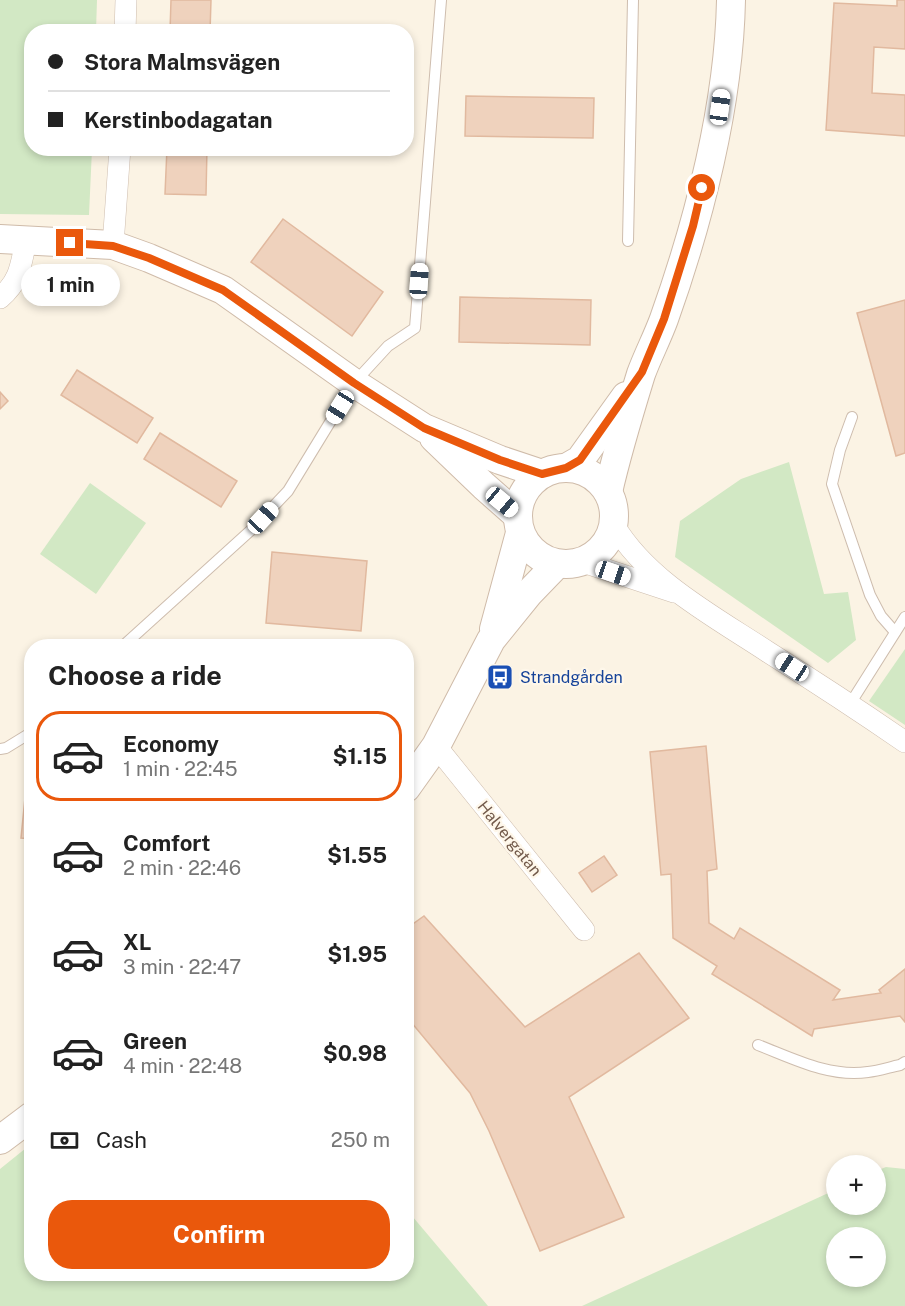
<!DOCTYPE html>
<html lang="en">
<head>
<meta charset="utf-8">
<style>
	:root { --surface:#fff; --page:#f2f2f2; --text:#222; --muted:#767676; --line:#e0e0e0; --accent:#ea580c }
	body { margin:0; font-family:"Public Sans",sans-serif; background:var(--page); color:var(--text); height:100vh; display:flex; flex-direction:column; font-size:22px; white-space:nowrap }
	* { box-sizing:border-box; margin:0 }
	p { font-size:20px; color:var(--muted) }
	.icon { flex:none; width:33px; height:33px; fill:none; stroke:currentColor; stroke-width:2; stroke-linecap:round; stroke-linejoin:round }
	.map { position:relative; flex:1; overflow:hidden }
	.details { position:absolute; left:24px; top:639px; width:390px; height:642px; display:flex; flex-direction:column; background:var(--surface); border-radius:24px; box-shadow:0 3px 9px #0003 }
	.details>* { flex:none }
	.banner { position:absolute; left:24px; top:24px; width:390px; height:132px; border-radius:24px; box-shadow:0 3px 9px #0003; display:grid; align-content:center; height:132px; padding:0 24px; background:var(--surface) }
	.buttons { position:absolute; left:826px; top:1155px; display:grid; gap:12px }
	.buttons a { display:grid; place-items:center; width:60px; height:60px; border-radius:50%; background:var(--surface); box-shadow:0 3px 9px #0003; font-size:30px }
	.end { position:absolute; width:27px; height:27px; margin:-14px; border:8px solid #ea580c; background:#fff; box-shadow:0 0 0 3px #fff }
	.from { border-radius:50% }
	.bubble { position:absolute; height:42px; border-radius:21px; background:var(--surface); box-shadow:0 3px 9px #0003; font-size:20px; font-weight:700; line-height:42px; text-align:center }
	.car { position:absolute; width:18px; height:36px; margin:-18px -9px; border-radius:8px; box-shadow:0 0 4px 2px #0007; background:linear-gradient(#fff 24%,#345 0 40%,#fff 0 76%,#345 0 86%,#fff 0) }
	.banner b { display:flex; align-items:center; gap:21px; height:57px; font-size:22px }
	.banner b+b { border-top:2px solid var(--line) }
	.banner i { width:15px; height:15px; background:var(--text) }
	ul { padding:0; list-style:none }
	li { display:flex; align-items:center; gap:18px; height:90px; margin:0 12px 9px; padding:0 12px; border:3px solid transparent; border-radius:24px }
	li div { flex:1 }
	li b { display:block; font-size:22px }
	li em { font-style:normal; font-weight:700 }
	li.selected { border-color:var(--accent) }
	li>.icon { width:54px; height:54px; stroke-width:1.5 }
	h2 { padding:0 24px; font-size:27px; line-height:72px }
	.pay { display:flex; align-items:center; gap:15px; height:66px; padding:0 24px; font-size:22px }
	.pay p { margin-inline-start:auto }
	.action { display:flex; gap:12px; margin-top:auto; padding:12px 24px }
	.action a { flex:1; height:69px; border-radius:24px; background:var(--accent); color:#fff; font-size:24px; font-weight:700; line-height:69px; text-align:center }
	.map>svg:first-child { display:block }
</style>
</head>
<body>
<div class="map">
<svg width="905" height="1306" viewBox="0 0 905 1306">
	<rect width="100%" height="100%" fill="#fbf3e4"/>
	<g fill="#d2e8c4" fill-rule="evenodd">
		<polygon points="0,0 97,0 96,31 32,32 32,148 92,149 89,215 0,214"/>
		<polygon points="789,462 824,594 848,592 856,640 828,663 675,557 680,521 741,479"/>
		<polygon points="90,483 146,523 96,594 40,554"/>
		<polygon points="905,649 905,725 869,701"/>
		<polygon points="31,1144 32,1274 406,1274 407,1210 488,1306 0,1306 0,1169"/>
		<path d="M886,1167L905,1169V1306H582L837,1189V1204H876V1171ZM837,1238H876V1276H837Z"/>
	</g>
	<g fill="#efd2bd" stroke="#e1b99f" stroke-width="1.5">
		<polygon points="171,0 211,0 210,32 170,32"/>
		<polygon points="897,0 905,0 905,49 874,47 872,93 905,95 905,136 826,130 834,3 897,6"/>
		<polygon points="466,96 594,98 593,138 465,136"/>
		<polygon points="167,148 207,148 206,195 165,194"/>
		<polygon points="283,219 383,292 352,336 251,262"/>
		<polygon points="460,297 591,300 590,345 459,342"/>
		<polygon points="905,300 905,453 896,456 857,313"/>
		<polygon points="77,370 153,418 137,443 61,395"/>
		<polygon points="0,392 8,401 0,409"/>
		<polygon points="160,433 237,481 221,507 144,459"/>
		<polygon points="272,552 367,561 361,631 266,623"/>
		<polygon points="706,746 717,869 707,871 709,923 734,939 740,928 840,990 833,1000 881,993 879,990 905,969 905,1022 900,1016 814,1029 812,1036 712,974 717,966 673,938 671,874 661,875 650,752"/>
		<polygon points="28,768 32,768 32,839 21,838"/>
		<polygon points="604,856 617,875 592,892 579,873"/>
		<polygon points="424,916 525,1027 639,953 689,1018 569,1097 624,1217 540,1251 489,1131 470,1093 406,1016 406,929"/>
	</g>
	<g fill="none" stroke-linecap="round" stroke-linejoin="round">
		<defs>
			<g id="lane">
				<polyline points="628,241 633,0"/>
				<polyline points="852,417 840,450 832,484 870,595 881,616 895,632"/>
				<polyline points="123,646 250,531 288,491 354,383 388,346 415,328 441,0"/>
				<polyline points="850,704 905,617"/>
				<polyline points="0,749 6,748 32,732"/>
				<path d="M758,1045C792,1058 830,1078 868,1072C879,1071 890,1067 900,1065L905,1062"/>
			</g>
			<g id="street">
				<polyline points="125,32 126,0"/>
				<polyline points="113,245 120,148"/>
				<path d="M0,298C20,281 21,265 26,240"/>
				<path d="M614,525C647,581 715,617 768,652C814,681 860,711 905,742"/>
				<polyline points="583,562 674,592"/>
				<polyline points="436,746 584,930"/>
			</g>
			<g id="secondary">
				<polyline points="0,239 113,245 149,258 223,290 354,383 424,428 500,460 542,474"/>
				<polyline points="434,438 484,486 518,516"/>
				<circle cx="566" cy="516" r="48"/>
				<polyline points="566,468 580,460 626,396"/>
				<path d="M608,492C617,452 629,413 641,374C648,355 657,338 664,319C699,221 729,104 731,0"/>
				<polyline points="494,629 520,533"/>
				<polyline points="406,788 436,746 491,640 529,593 557,564"/>
				<polyline points="0,1140 32,1116"/>
			</g>
		</defs>
		<use href="#lane" stroke="#cebdae" stroke-width="12"/>
		<use href="#street" stroke="#cebdae" stroke-width="22"/>
		<use href="#secondary" stroke="#cfbba9" stroke-width="30"/>
		<use href="#lane" stroke="#fff" stroke-width="10"/>
		<use href="#street" stroke="#fff" stroke-width="21"/>
		<use href="#secondary" stroke="#fff" stroke-width="28"/>
	</g>
	<g fill="none" stroke-linecap="round" stroke-linejoin="round">
		<polyline stroke="#ea580c" stroke-width="8" points="70,243 113,246 149,258 223,290 354,383 424,428 500,460 542,474 566,468 580,460 642,372 664,319 693,226 702,188"/>
	</g>
	<defs>
		<symbol id="bus-square" viewBox="-11 -11 22 22"><rect x="-9" y="-9" width="18" height="18" rx="4" fill="#1a4fb4" stroke="#fef7ea"/><path d="M-5-6H5V4H4V6H2V4H-2V6H-4V4H-5ZM-3.5-4V0h7V-4ZM-3.5 1.2v1.5H-2V1.2ZM2 1.2v1.5H3.5V1.2Z" fill="#fff"/></symbol>
	</defs>
	<g fill-rule="evenodd">
		<use href="#bus-square" x="485" y="662" width="30" height="30"/>
	</g>
	<g text-anchor="middle" stroke-width="4.5" stroke-linejoin="round" paint-order="stroke">
		<g font-size="16" fill="#164399" stroke="#fef7ea" text-anchor="start">
			<text x="520" y="683">Strandgården</text>
		</g>
		<g font-size="16" fill="#725a4b" stroke="#fef7ea">
			<text transform="translate(510 838) rotate(51)" y="6">Halvergatan</text>
		</g>
	</g>
</svg>
<div class="buttons">
<a>+</a>
<a>−</a>
</div>
<i class="end from" style="left:702px;top:188px"></i>
<i class="end" style="left:70px;top:243px"></i>
<div class="bubble" style="left:21px;top:264px;width:99px">1 min</div>
<i class="car" style="left:720px;top:107px;rotate:8deg"></i>
<i class="car" style="left:419px;top:281px;rotate:4deg"></i>
<i class="car" style="left:340px;top:407px;rotate:212deg"></i>
<i class="car" style="left:502px;top:502px;rotate:130deg"></i>
<i class="car" style="left:263px;top:518px;rotate:43deg"></i>
<i class="car" style="left:613px;top:573px;rotate:109deg"></i>
<i class="car" style="left:792px;top:667px;rotate:303deg"></i>
<div class="banner">
<b><i class="from"></i>Stora Malmsvägen</b>
<b><i></i>Kerstinbodagatan</b>
</div>
<section class="details">
<h2>Choose a ride</h2>
<ul>
<li class="selected"><svg class="icon" aria-label="car" viewBox="0 0 24 24"><path d="M5 17H2v-5l4-1 3-4h7l3 4 3 1v5h-3M9 17h6M6 11h13"/><circle cx="7" cy="17" r="2"/><circle cx="17" cy="17" r="2"/></svg><div><b>Economy</b><p>1 min · 22:45</p></div><em>$1.15</em></li>
<li><svg class="icon" aria-label="car" viewBox="0 0 24 24"><path d="M5 17H2v-5l4-1 3-4h7l3 4 3 1v5h-3M9 17h6M6 11h13"/><circle cx="7" cy="17" r="2"/><circle cx="17" cy="17" r="2"/></svg><div><b>Comfort</b><p>2 min · 22:46</p></div><em>$1.55</em></li>
<li><svg class="icon" aria-label="car" viewBox="0 0 24 24"><path d="M5 17H2v-5l4-1 3-4h7l3 4 3 1v5h-3M9 17h6M6 11h13"/><circle cx="7" cy="17" r="2"/><circle cx="17" cy="17" r="2"/></svg><div><b>XL</b><p>3 min · 22:47</p></div><em>$1.95</em></li>
<li><svg class="icon" aria-label="car" viewBox="0 0 24 24"><path d="M5 17H2v-5l4-1 3-4h7l3 4 3 1v5h-3M9 17h6M6 11h13"/><circle cx="7" cy="17" r="2"/><circle cx="17" cy="17" r="2"/></svg><div><b>Green</b><p>4 min · 22:48</p></div><em>$0.98</em></li>
</ul>
<div class="pay"><svg class="icon" aria-label="cash" viewBox="0 0 24 24"><path d="M3 7h18v10H3z"/><circle cx="12" cy="12" r="2"/></svg>Cash<p>250 m</p></div>
<div class="action"><a>Confirm</a></div>
</section>
</div>
</body>
</html>
